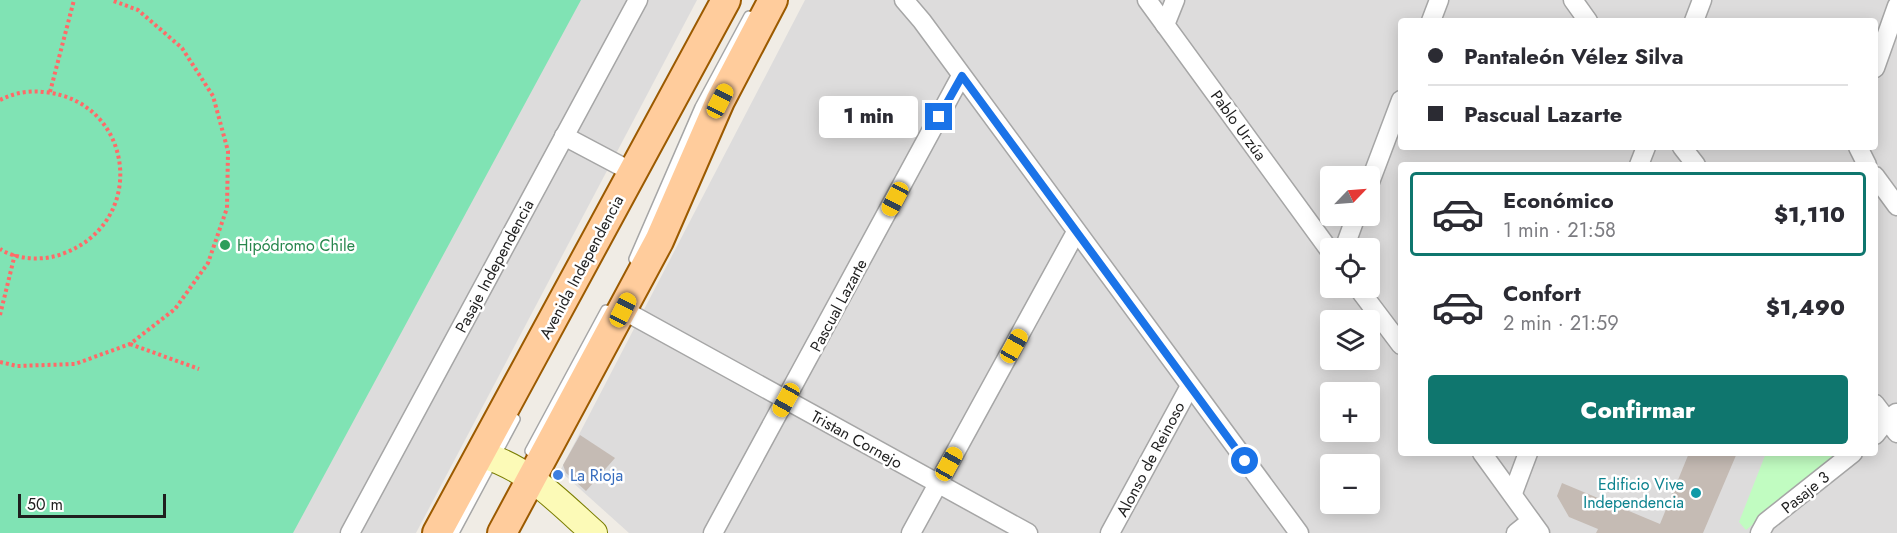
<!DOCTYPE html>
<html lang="es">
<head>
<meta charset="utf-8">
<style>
	:root { --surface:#fff; --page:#f7f7f7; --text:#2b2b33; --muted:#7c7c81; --line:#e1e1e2; --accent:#0f766e }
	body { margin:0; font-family:Jost,sans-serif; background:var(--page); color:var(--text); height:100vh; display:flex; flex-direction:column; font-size:22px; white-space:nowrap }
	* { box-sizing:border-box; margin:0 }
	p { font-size:20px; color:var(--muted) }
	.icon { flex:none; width:33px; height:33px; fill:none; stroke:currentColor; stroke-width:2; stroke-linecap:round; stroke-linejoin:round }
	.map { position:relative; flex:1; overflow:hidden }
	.drawer { position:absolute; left:1398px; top:162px; width:480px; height:294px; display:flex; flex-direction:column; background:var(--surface); border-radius:6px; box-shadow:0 3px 15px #0003 }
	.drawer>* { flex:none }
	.guide { position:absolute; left:1398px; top:18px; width:480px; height:132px; border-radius:6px; box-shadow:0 3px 15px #0003; display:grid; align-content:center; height:132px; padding:0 30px; background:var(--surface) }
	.needle { width:39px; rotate:65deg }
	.buttons { position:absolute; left:1320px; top:166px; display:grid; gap:12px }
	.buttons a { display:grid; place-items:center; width:60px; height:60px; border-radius:6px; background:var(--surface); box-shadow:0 3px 15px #0003; font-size:30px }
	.scale { position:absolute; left:18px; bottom:15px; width:148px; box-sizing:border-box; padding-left:6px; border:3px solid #1f1f1f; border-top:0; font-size:16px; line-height:21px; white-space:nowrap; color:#1f1f1f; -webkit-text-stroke:4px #fff; paint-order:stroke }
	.end { position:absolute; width:27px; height:27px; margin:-14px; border:8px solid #1a73e8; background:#fff; box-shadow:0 0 0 3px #fff }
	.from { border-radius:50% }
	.bubble { position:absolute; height:42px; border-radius:6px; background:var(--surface); box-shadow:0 3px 15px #0003; font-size:20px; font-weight:800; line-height:42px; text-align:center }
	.car { position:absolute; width:18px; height:36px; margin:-18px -9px; border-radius:8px; box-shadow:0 0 4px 2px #0007; background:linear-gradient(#f5c518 24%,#345 0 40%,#f5c518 0 76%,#345 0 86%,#f5c518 0) }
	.guide b { display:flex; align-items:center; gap:21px; height:57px; font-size:22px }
	.guide b+b { border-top:2px solid var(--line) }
	.guide i { width:15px; height:15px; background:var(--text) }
	ul { padding:10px 0 0; list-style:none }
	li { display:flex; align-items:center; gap:18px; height:84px; margin:0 12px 9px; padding:0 18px; border:3px solid transparent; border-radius:6px }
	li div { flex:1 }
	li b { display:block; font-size:22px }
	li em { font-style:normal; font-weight:800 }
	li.selected { border-color:var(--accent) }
	li>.icon { width:54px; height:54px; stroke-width:1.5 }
	.button { display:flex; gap:12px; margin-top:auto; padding:12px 30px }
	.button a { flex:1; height:69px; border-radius:6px; background:var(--accent); color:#fff; font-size:24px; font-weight:800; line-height:69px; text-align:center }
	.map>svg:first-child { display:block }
</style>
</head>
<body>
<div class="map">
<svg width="1897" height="533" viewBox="0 0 1897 533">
	<rect width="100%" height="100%" fill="#f0ece5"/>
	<g fill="#dddcdc" fill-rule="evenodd">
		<polygon points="579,0 697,0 416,533 287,533"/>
		<path d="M805,0H1897V533H629L560,471ZM1401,21H1875V147H1401ZM1401,165H1875V453H1401ZM1330,177H1370V216H1330ZM1330,249H1370V288H1330ZM1330,321H1370V360H1330ZM1330,393H1370V432H1330ZM1330,465H1370V504H1330Z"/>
	</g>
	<polygon fill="#c1fcc1" points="1766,453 1841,453 1746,530 1739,522"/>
	<polygon fill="#80e3b4" points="0,0 581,0 293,533 0,533"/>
	<g fill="#c5bbb4">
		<polygon points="580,435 615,458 586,491 566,473 563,465"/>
		<polygon points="1689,453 1737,453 1703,533 1596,533 1598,529 1569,517 1557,496 1562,483 1660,524"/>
	</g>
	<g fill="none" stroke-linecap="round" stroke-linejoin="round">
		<defs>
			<g id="lane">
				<polyline points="634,259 700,107 749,16"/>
				<polyline points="530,451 606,310"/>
				<polyline points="454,533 515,419"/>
			</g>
			<g id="street">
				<polyline points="904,0 922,21 1299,533"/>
				<polyline points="1147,0 1330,251"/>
				<polyline points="1573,0 1588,21"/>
				<polyline points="1431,21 1439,0"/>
				<polyline points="1694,21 1702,0"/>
				<polyline points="1165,25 1175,0"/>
				<polyline points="1875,68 1897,6"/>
				<polyline points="564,136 632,172"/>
				<polyline points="1682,147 1696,165"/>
				<polyline points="1858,147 1867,165"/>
				<polyline points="1639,165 1646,147"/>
				<polyline points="1875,176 1897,206"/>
				<polyline points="1370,182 1401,100"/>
				<polyline points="1344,249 1356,216"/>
				<polyline points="1358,288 1401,345"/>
				<polyline points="623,310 1028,533"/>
				<polyline points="1875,404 1897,433"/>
				<polyline points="1875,435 1887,420 1896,413"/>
				<polyline points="1482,453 1540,533"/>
				<polyline points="1513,493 1528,453"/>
				<polyline points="350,533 638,0"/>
				<polyline points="713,533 961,76"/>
				<polyline points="911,533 1076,232"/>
				<polyline points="1110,533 1190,386"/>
				<polyline points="1516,533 1531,521"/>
				<polyline points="1760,533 1766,522 1853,453"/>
			</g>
			<path id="secondary" d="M480,454C528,468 557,500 594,533"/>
			<g id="primary">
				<polyline points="437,533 726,0"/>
				<polyline points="502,533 659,241 720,101 773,0"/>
			</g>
		</defs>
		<use href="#lane" stroke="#a6a6a6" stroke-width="12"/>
		<use href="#street" stroke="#a6a6a6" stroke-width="21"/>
		<use href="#secondary" stroke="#7a7d00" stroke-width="28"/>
		<use href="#primary" stroke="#9b5a00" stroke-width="32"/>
		<g stroke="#ff6a68" stroke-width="4" stroke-dasharray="3 3" stroke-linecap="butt">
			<polyline points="50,92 74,0"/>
			<path d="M0,100C14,93 29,90 44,92C135,101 149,223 62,254C44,261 17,260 0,249"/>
			<polyline points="0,315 15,254"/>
			<polyline points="130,344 199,369"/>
			<polyline points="0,362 17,366 75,364 130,344 175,309 208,263 227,208 228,151 213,96 182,48 138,10 111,0"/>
		</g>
		<use href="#lane" stroke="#fff" stroke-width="9"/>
		<use href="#street" stroke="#fff" stroke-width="18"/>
		<use href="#secondary" stroke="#fcfab7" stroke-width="26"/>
		<use href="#primary" stroke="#ffcc9c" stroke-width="28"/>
	</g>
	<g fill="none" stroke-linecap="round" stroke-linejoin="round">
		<polyline stroke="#1a73e8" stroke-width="8" points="939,117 962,76 1245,461"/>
	</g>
	<circle fill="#2e9e5b" stroke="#fff" stroke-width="2" cx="225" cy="245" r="6"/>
	<circle fill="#3f7fe0" stroke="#fff" stroke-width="2" cx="558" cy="475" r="6"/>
	<circle fill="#0f9aa8" stroke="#fff" stroke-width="2" cx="1696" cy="493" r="6"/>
	<g text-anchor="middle" stroke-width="5" stroke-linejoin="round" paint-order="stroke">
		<g font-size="16" fill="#1f1f1f" stroke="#fff">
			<text transform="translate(1239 125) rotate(54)" y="6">Pablo Urzúa</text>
			<text transform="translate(494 266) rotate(-62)" y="6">Pasaje Independencia</text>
			<text transform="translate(581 267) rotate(-62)" y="6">Avenida Independencia</text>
			<text transform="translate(838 305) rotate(-62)" y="6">Pascual Lazarte</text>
			<text transform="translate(857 439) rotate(29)" y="6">Tristan Cornejo</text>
			<text transform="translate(1150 459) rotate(-62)" y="6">Alonso de Reinoso</text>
			<text transform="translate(1805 492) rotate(-39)" y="6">Pasaje 3</text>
		</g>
		<g font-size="16" fill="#27864d" stroke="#fff" text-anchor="start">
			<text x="237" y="251">Hipódromo Chile</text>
		</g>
		<g font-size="16" fill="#366cbe" stroke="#fff" text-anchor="start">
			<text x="570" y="481">La Rioja</text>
		</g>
		<g font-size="16" fill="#0d838f" stroke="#fff" text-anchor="end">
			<text x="1684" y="490">Edificio Vive<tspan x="1684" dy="18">Independencia</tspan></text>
		</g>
	</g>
</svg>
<div class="buttons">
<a><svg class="needle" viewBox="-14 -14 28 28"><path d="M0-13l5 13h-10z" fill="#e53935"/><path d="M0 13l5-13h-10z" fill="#7c7c81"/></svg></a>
<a><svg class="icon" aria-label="locate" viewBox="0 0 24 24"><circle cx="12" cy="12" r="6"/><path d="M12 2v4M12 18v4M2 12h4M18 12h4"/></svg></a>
<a><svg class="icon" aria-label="layers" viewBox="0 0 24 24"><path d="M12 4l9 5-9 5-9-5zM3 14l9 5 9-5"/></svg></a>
<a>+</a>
<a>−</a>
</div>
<div class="scale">50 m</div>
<i class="end from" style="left:1245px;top:461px"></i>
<i class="end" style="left:939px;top:117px"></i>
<div class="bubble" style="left:819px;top:96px;width:99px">1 min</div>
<i class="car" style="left:720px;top:101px;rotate:27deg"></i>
<i class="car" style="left:895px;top:199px;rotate:208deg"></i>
<i class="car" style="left:623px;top:310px;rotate:27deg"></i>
<i class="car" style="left:1014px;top:346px;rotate:29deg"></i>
<i class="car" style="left:786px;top:400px;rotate:209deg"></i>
<i class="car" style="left:949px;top:464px;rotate:29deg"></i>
<div class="guide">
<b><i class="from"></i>Pantaleón Vélez Silva</b>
<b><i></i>Pascual Lazarte</b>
</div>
<section class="drawer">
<ul>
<li class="selected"><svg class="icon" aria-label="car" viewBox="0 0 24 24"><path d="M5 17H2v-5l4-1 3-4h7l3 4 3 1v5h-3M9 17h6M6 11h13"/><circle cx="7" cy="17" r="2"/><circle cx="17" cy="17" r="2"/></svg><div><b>Económico</b><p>1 min · 21:58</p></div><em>$1,110</em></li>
<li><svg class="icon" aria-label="car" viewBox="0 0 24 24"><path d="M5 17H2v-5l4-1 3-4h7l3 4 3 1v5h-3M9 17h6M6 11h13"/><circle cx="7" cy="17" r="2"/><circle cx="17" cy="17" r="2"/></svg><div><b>Confort</b><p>2 min · 21:59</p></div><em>$1,490</em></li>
</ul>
<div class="button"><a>Confirmar</a></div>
</section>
</div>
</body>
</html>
